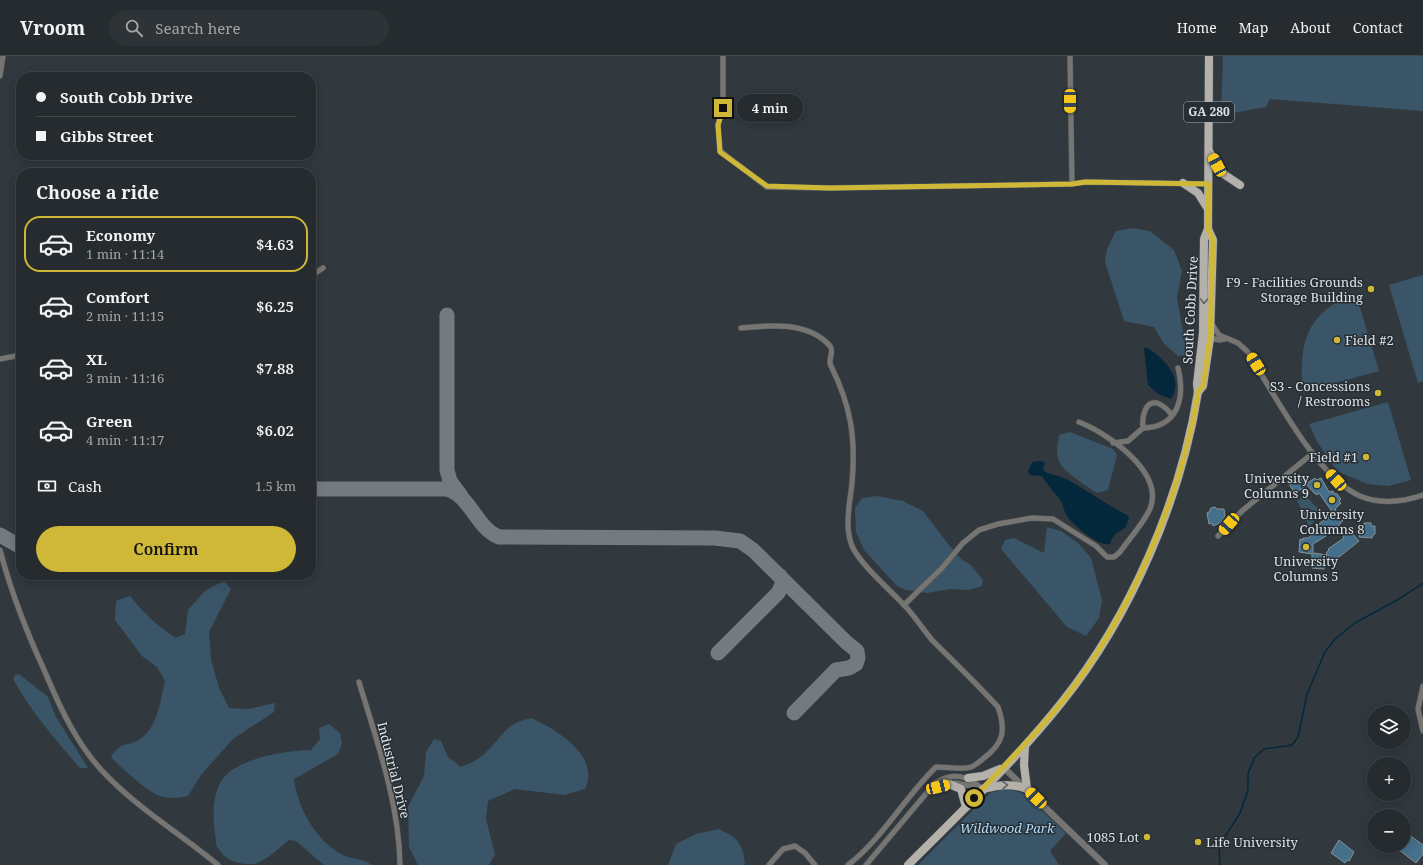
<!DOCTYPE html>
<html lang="en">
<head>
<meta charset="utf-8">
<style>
	:root { --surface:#252b2e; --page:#2d3336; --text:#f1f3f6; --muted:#a3a7aa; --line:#42474a; --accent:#cfb837 }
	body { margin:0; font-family:"Noto Serif",serif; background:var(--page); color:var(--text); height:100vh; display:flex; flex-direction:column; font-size:15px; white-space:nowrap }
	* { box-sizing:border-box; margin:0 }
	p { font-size:13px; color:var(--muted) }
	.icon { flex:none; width:22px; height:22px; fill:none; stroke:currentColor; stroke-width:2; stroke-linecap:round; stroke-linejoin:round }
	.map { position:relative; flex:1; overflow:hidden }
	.sheet { position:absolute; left:16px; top:112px; width:300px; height:412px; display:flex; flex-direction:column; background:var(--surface); border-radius:16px; box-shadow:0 2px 10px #0003,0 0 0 1px var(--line) }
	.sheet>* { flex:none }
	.guide { position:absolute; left:16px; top:16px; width:300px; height:88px; border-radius:16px; box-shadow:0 2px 10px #0003,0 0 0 1px var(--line); display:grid; align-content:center; height:88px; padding:0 20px; background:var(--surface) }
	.buttons { position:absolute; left:1367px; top:649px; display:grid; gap:8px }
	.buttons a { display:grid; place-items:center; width:44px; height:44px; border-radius:50%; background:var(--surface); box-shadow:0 2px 10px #0003,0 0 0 1px var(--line); font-size:20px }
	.end { position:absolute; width:18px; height:18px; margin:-9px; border:5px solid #cfb837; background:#111; box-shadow:0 0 0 2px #111 }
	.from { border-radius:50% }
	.bubble { position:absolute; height:28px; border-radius:14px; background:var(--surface); box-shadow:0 2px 10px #0003,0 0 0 1px var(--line); font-size:13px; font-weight:600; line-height:28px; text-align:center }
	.car { position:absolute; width:12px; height:24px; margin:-12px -6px; border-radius:5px; box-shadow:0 0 3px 1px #0007; background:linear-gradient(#f5c518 24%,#345 0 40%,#f5c518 0 76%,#345 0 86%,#f5c518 0) }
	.guide b { display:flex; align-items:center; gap:14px; height:38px; font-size:15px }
	.guide b+b { border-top:1px solid var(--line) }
	.guide i { width:10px; height:10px; background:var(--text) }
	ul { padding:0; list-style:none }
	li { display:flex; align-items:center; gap:12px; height:56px; margin:0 8px 6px; padding:0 12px; border:2px solid transparent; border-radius:16px }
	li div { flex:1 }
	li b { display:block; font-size:15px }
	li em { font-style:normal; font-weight:600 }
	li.active { border-color:var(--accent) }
	li>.icon { width:36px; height:36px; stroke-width:1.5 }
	h2 { padding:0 20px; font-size:18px; line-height:48px }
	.pay { display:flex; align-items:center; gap:10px; height:44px; padding:0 20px; font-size:15px }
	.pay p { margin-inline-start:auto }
	.button { display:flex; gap:8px; margin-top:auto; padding:8px 20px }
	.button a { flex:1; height:46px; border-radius:24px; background:var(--accent); color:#111; font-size:16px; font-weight:600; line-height:46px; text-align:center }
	header { display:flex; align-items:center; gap:24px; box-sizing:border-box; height:56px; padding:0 20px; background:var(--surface); border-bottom:1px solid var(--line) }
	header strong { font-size:19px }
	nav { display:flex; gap:22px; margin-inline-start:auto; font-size:14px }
	.search { width:280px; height:36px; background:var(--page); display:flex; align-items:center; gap:10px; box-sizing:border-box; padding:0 14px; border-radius:22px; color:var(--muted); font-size:15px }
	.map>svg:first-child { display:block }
</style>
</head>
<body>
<header>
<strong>Vroom</strong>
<div class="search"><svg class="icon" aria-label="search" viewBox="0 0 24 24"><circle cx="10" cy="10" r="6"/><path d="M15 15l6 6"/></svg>Search here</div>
<nav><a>Home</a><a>Map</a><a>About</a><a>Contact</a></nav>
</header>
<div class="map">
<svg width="1423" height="809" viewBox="0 0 1423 809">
	<rect width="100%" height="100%" fill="#31393e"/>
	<g fill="#395567">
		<polygon points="1223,0 1423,0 1423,55 1270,43 1266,51 1221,59"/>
		<polygon points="1133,172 1150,175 1174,194 1182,215 1177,242 1187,299 1178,300 1164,288 1154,271 1124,265 1105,206 1107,193 1116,175"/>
		<polygon points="1423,219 1423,325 1418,327 1389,229"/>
		<path d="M1356,238L1379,315L1303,336C1298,288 1306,255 1356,238Z"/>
		<polygon points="1388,346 1411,424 1388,430 1367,428 1337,415 1318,387 1309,368"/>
		<path d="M1070,376L1113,393L1117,399L1108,434L1097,437C1087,430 1066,418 1060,407C1055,399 1058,387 1059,379Z"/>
		<polygon points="1305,439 1322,457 1309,471 1303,456 1297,445"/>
		<polygon points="877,440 903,445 923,455 948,488 961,503 970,508 983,524 982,530 969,534 951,533 927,537 906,534 897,530 864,494 856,476 855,452 862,442"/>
		<polygon points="1047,471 1061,475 1078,487 1091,502 1102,544 1099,562 1086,580 1067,571 1001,493 1005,484 1014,482 1044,497"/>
		<path d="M224,525L231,533L209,576L211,603L219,632L229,652L249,653L275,647L274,656L233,683L201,719L188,740C179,742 170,743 160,740C149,737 120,711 111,701C122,684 124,692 139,684C158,672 160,645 165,625L157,611L142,600L115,564L116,545L130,540C144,557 158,571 176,582L185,578L188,554L206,534Z"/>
		<path d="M19,618L48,641L56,661L88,712H80C56,684 31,656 13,623L15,619Z"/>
		<path d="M531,662C556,673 601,700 585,733L564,739L515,733L488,745L486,763L495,798L489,809H418L409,791L408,751L424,720L426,696L434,683L441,685L448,701L461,711C471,707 480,703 487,695C505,679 504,668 531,662Z"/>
		<path d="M329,668L340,677L342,688L338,698L294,723C298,753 316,785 343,799C353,804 361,801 372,809H324L296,785L289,784C279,792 266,805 254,808C240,809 225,805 218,792C215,789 216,782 215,778C212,755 212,725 235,712C259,699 285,695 311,694L320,683L319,672Z"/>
		<polygon points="1007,732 1024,738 1066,777 1050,795 1059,809 918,809 990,737"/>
		<path d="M719,773C738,782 743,788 745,809H668L676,788L696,778Z"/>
	</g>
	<g fill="#04283b">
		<path d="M1146,291C1163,301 1185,323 1171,343L1158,338L1148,329L1144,293Z"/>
		<path d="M1040,405L1045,406L1043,414C1048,419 1059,419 1066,423C1088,434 1106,449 1129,460C1126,477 1122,471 1114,480C1112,482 1111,486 1110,488C1099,491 1073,469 1067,460C1064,455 1063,450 1061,445C1055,437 1047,429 1042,420L1030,419L1028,416L1032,406Z"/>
	</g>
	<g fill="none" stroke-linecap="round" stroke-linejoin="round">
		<polyline stroke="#04283b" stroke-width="1.5" points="1220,809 1219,790 1240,757 1248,734 1248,718 1254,702 1264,693 1292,689 1298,681 1307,638 1325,596 1335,583 1355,567 1399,543 1423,527"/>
		<g stroke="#747b80" stroke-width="15">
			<polyline points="447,259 447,414 450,425 461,440"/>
			<path d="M311,433H447C471,440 476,472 499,481L715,482L740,485L753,494L846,586L857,595L858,602L856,608L849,612L836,614L794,657"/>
			<polyline points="0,479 21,491"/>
			<polyline points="718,597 778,537 783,527 780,520"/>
		</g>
	</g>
	<g fill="#44708c" stroke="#879096">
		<polygon points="1296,419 1298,422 1300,421 1307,429 1295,437 1288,427 1289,424"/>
		<polygon points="1315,422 1317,424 1321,422 1329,436 1333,435 1334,438 1336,437 1341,443 1339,445 1341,447 1335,453 1343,464 1336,473 1334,471 1325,478 1326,480 1313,488 1313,497 1327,499 1326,510 1324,509 1324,513 1312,512 1312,498 1299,496 1300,483 1303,484 1303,482 1308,482 1313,478 1310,475 1333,457 1319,437 1317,439 1314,437 1306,428"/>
		<polygon points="1215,451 1217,453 1224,453 1225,460 1220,467 1213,470 1212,467 1209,468 1207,457 1209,456 1211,452"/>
		<polygon points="1364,467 1371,467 1371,470 1375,470 1375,478 1373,479 1372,482 1359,481 1360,469 1364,469"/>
		<polygon points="1348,476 1349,478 1351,476 1359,485 1334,505 1326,497 1329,494 1328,493 1344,482 1343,480"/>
		<polygon points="1404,775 1423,789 1423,798 1416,807 1394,790 1404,790"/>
		<polygon points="1339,784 1354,796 1349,805 1347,804 1345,807 1331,797"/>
	</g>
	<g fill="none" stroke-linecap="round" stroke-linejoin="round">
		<defs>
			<g id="minor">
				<polyline points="723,0 723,52 718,69 720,95 767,131 830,132 1072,128 1085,126 1209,128"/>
				<polyline points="1070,0 1072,128"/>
				<polyline points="0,20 3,0"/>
				<polyline points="311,220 323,212"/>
				<path d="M1211,267L1219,279L1238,287L1248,296C1273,336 1317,422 1360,440C1381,449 1402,446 1423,439"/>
				<path d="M741,272C769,269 808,265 830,290C835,296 827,304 831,310C851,350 856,382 852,427C850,447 844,470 852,490C860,508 889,533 904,549C914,559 922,572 932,584C954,606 977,628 998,651C1006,674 1004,687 984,702C980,705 975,710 971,711C964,714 945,711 936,711C904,742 883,782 848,809"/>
				<polyline points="1210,282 1219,284 1225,283"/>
				<polyline points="0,303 21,299"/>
				<path d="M1143,372C1179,371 1185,341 1178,312"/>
				<path d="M1113,387L1128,385L1143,372C1142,364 1144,344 1157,347C1163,349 1168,354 1172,359"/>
				<polyline points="1218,480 1242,455 1313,397"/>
				<path d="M0,494C11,536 27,577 45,616C61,654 79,693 109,722C142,755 182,779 218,809"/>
				<path d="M904,549L942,512L963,487L979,474L998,468L1032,462L1053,463L1096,490L1107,501H1114L1120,496C1129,483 1143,468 1150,453C1165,416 1107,377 1079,366"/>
				<path d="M359,626C377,686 399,746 400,809"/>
				<polyline points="1423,630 1418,653 1423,675"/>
				<polyline points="930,734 956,727 980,732"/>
				<polyline points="769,809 783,793 795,790 805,797 815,809"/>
				<path d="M866,809L935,727C954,715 967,720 983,733"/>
			</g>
			<polyline id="tertiary" points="1004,712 1105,809"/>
			<g id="primary">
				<polyline points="1209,95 1222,117 1240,129"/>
				<polyline points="1183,127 1198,137 1208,153"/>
				<polyline points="1198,336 1203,330 1210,282 1213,184 1208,173"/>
				<polyline points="1025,690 1024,709 1027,733"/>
				<polyline points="968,722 983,720 1000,713"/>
				<polyline points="949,728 961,733 966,751"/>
				<path d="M983,733C999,729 1012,727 1027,733"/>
				<path d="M908,809C961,756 1015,705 1062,646C1130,561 1181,444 1198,336L1197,328L1203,277L1204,183L1208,173L1209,0"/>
			</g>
		</defs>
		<use href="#minor" stroke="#50575c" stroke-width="6"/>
		<use href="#tertiary" stroke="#50575c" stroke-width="7"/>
		<use href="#primary" stroke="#50575c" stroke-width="9"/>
		<use href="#minor" stroke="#767571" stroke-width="5"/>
		<use href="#tertiary" stroke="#767571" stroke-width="6"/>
		<use href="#primary" stroke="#b3b1a9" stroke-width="8"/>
	</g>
	<defs><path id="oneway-chevron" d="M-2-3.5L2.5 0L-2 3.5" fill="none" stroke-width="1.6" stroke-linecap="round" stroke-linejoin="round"/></defs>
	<g stroke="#5f6363">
		<use href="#oneway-chevron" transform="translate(1204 245) rotate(92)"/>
		<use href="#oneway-chevron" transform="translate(1005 729) rotate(-2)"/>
	</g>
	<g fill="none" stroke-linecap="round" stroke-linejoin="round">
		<path stroke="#cfb837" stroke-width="5" d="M723,52L718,69L720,96L767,130L830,132L1072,128L1086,126L1209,128L1208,173L1213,184L1210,282L1203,330L1198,336C1184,428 1139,536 1087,612C1055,660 1013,700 974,742"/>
	</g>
	<g fill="#cfb837" stroke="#272f34" stroke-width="1.5">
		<circle cx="1371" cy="233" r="4"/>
		<circle cx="1337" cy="284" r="4"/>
		<circle cx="1378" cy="337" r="4"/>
		<circle cx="1366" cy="401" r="4"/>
		<circle cx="1317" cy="429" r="4"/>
		<circle cx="1332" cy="444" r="4"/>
		<circle cx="1306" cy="491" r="4"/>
		<circle cx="1147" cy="781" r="4"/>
		<circle cx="1198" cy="786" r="4"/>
	</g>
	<g text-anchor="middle" stroke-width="3" stroke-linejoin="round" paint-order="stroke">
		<rect fill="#272f34" stroke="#a6acb1" stroke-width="1" x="1184" y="46" width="50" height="20" rx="3"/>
		<g font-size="12" font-weight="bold" fill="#dde2e6">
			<text x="1209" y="60">GA 280</text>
		</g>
		<g font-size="13" fill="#dde2e6" stroke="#272f34" text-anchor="end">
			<text x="1363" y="231">F9 - Facilities Grounds<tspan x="1363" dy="15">Storage Building</tspan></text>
			<text x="1345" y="289" text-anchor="start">Field #2</text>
			<text x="1370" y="335">S3 - Concessions<tspan x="1370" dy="15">/ Restrooms</tspan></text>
			<text x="1358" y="406">Field #1</text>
			<text x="1309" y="427">University<tspan x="1309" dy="15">Columns 9</tspan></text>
			<text x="1332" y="463" text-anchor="middle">University<tspan x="1332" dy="15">Columns 8</tspan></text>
			<text x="1306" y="510" text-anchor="middle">University<tspan x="1306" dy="15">Columns 5</tspan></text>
			<text x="1139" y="786">1085 Lot</text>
			<text x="1206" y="791" text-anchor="start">Life University</text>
		</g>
		<g font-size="13" fill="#dde2e6" stroke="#272f34">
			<text transform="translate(1190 254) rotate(-87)" y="5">South Cobb Drive</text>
			<text transform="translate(394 714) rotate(76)" y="5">Industrial Drive</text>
		</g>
		<g font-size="13" font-style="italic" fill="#b1dbf6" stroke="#272f34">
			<text x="1007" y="777">Wildwood Park</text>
		</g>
	</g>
</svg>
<div class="buttons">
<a><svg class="icon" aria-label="layers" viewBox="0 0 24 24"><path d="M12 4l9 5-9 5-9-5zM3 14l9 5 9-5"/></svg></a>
<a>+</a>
<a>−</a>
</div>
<i class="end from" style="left:974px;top:742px"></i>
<i class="end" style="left:723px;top:52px"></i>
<div class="bubble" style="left:737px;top:38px;width:66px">4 min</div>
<i class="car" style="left:1070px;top:45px;rotate:180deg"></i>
<i class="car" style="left:1217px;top:109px;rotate:332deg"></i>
<i class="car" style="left:1256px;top:308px;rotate:328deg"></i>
<i class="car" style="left:1336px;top:424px;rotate:318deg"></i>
<i class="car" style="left:1229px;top:468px;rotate:221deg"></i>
<i class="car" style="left:938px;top:731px;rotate:77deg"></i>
<i class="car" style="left:1036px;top:742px;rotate:314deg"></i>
<div class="guide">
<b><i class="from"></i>South Cobb Drive</b>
<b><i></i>Gibbs Street</b>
</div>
<section class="sheet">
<h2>Choose a ride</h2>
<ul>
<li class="active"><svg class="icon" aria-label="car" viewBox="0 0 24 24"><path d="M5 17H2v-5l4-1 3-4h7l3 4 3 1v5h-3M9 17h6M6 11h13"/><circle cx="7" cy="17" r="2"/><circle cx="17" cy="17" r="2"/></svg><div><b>Economy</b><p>1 min · 11:14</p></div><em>$4.63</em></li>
<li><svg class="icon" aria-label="car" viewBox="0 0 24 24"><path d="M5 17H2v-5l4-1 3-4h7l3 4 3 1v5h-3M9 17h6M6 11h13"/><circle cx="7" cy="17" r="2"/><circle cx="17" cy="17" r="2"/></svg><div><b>Comfort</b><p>2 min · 11:15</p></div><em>$6.25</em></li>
<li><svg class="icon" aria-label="car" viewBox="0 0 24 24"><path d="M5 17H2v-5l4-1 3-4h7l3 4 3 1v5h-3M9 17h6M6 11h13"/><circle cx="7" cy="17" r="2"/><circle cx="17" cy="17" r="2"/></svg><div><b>XL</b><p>3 min · 11:16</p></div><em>$7.88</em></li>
<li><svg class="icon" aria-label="car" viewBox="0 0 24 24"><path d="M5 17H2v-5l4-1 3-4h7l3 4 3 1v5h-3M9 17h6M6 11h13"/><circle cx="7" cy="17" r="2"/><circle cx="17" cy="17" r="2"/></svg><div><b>Green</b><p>4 min · 11:17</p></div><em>$6.02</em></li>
</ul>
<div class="pay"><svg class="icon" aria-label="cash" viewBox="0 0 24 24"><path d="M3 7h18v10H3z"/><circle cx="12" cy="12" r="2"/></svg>Cash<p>1.5 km</p></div>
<div class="button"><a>Confirm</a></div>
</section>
</div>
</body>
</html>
